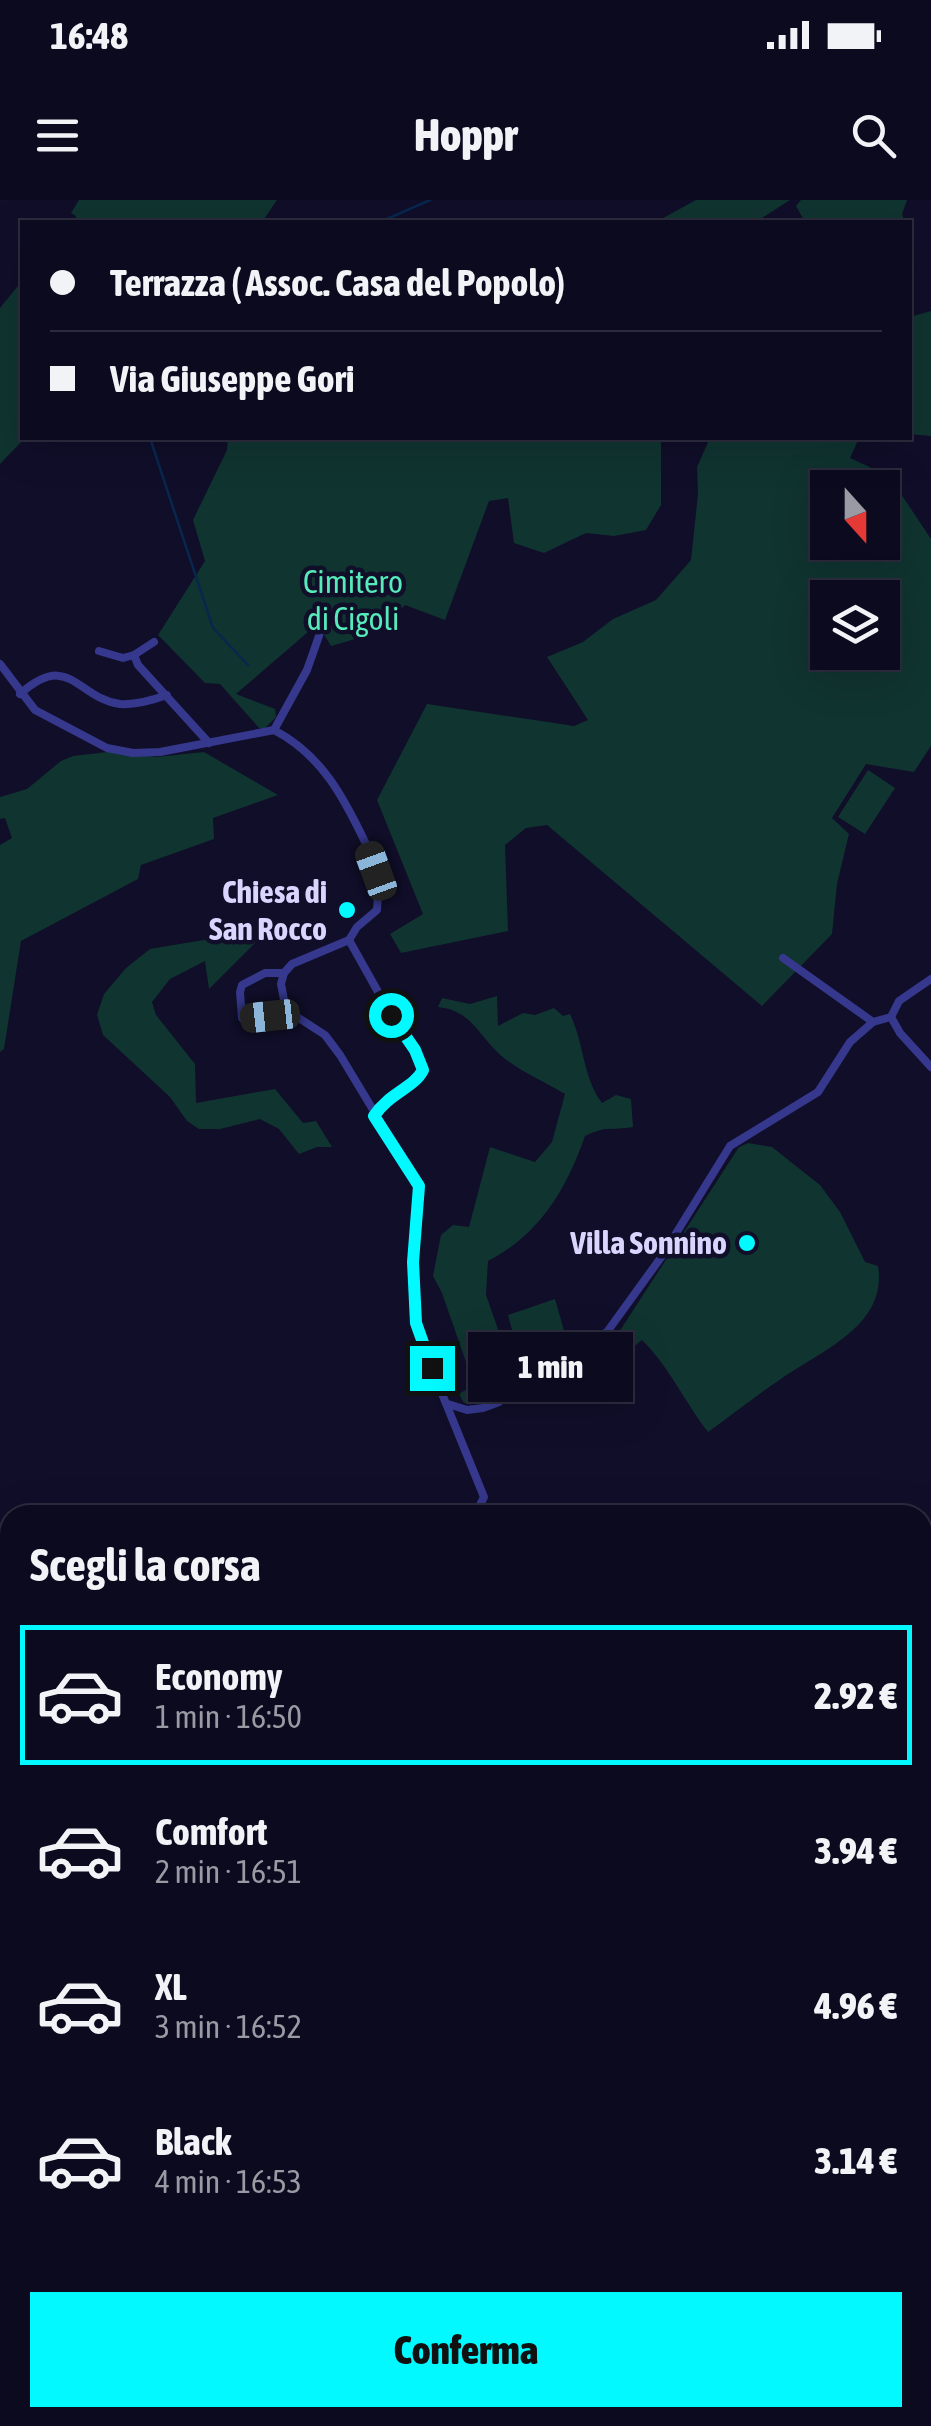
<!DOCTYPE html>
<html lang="it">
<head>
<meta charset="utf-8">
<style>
	:root { --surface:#0c0a1f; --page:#1a182c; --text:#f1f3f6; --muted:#9a9aa4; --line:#2c2b3d; --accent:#02f9ff }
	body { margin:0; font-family:"Asap Condensed",sans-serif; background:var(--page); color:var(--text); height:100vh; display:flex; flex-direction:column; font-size:38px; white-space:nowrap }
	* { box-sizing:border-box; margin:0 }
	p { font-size:32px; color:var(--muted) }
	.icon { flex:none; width:55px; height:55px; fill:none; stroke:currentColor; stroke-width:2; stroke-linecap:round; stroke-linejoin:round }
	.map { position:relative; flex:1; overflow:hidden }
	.side { position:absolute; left:0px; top:1305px; width:932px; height:922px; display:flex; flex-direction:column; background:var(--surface); border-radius:30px 30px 0 0; box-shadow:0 10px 40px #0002,0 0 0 2px var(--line) }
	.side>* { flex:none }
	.guide { position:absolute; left:20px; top:20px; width:892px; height:220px; border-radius:0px; box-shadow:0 10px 40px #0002,0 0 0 2px var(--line); display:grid; align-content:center; height:220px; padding:0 30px; background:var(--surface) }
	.needle { width:65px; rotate:159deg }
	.controls { position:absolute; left:810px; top:270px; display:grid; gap:20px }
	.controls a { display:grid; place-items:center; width:90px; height:90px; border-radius:0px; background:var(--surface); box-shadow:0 10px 40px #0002,0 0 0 2px var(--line); font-size:50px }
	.end { position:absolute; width:45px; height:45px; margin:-22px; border:12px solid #02f9ff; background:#111; box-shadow:0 0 0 5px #111 }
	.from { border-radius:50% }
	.bubble { position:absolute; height:70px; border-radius:0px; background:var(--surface); box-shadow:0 10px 40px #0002,0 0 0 2px var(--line); font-size:32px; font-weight:800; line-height:70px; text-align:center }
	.car { position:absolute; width:30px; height:60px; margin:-30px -15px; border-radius:12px; box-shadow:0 0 8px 2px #0007; background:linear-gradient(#222 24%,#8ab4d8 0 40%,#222 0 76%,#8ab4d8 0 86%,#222 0) }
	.guide b { display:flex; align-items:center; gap:35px; height:95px; font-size:38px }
	.guide b+b { border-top:2px solid var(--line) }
	.guide i { width:25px; height:25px; background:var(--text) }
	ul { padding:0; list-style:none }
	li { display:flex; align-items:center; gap:30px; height:140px; margin:0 20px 15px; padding:0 10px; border:5px solid transparent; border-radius:0px }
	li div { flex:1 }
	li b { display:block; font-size:38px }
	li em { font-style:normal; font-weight:800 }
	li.current { border-color:var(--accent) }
	li>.icon { width:90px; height:90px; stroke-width:1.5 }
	h2 { padding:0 30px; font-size:45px; line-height:120px }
	.action { display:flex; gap:20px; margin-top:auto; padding:20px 30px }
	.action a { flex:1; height:115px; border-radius:0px; background:var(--accent); color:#111; font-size:40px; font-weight:800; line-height:115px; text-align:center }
	.status { display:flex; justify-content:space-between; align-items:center; height:70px; padding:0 50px; background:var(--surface); direction:ltr }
	.status svg { height:28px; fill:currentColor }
	header { display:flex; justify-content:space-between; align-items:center; height:130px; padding:0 30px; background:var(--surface); font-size:45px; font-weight:800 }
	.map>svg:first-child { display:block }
</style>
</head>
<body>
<div class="status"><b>16:48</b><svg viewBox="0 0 49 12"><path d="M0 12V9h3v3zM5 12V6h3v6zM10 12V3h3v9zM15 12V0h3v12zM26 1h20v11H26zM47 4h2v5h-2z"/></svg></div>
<header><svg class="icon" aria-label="menu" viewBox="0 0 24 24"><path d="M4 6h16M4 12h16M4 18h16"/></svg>Hoppr<svg class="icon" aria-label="search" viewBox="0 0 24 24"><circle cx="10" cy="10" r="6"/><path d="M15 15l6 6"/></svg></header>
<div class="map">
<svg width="931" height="2226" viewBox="0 0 931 2226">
	<rect width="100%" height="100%" fill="#100e29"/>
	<g fill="#103430" fill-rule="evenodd">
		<polygon points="79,0 277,0 262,22 75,22 76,16 71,13"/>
		<polygon points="696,0 790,0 756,22 656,22"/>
		<polygon points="801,0 907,0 902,14 905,22 805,22 796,6"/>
		<polygon points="22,81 22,238 25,238 0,264 0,108"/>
		<polygon points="931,111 931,236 910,234 910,117"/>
		<polygon points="228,238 661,238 661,305 646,330 614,336 586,333 544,353 514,343 508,298 489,301 445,420 405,405 380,432 331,446 325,436 315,432 315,426 236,494 275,509 276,517 264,529 259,528 220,484 205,483 158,435 205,361 193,320 227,250"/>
		<path d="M710,238H859L850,258L889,276L931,339V546L914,572L866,564L832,618L849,634L837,684L832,734L762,806L547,625L526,628L505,645L508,731L401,753L390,734L423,714L377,600L427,504L574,526L588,520L547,457L583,442L613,419L656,400L691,360L698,294L697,267ZM828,288H882V342H828ZM828,398H882V452H828Z"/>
		<polygon points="107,552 156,557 204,552 278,595 213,618 214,639 141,665 138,679 21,741 4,849 0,852 0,645 12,638 5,618 0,619 0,597 27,589 61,561 73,556"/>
		<polygon points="868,570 895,588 865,634 838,617"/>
		<polygon points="269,729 209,789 205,761 170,779 152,802 156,815 195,864 196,903 275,889 303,923 316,921 332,947 317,947 299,954 279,929 260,919 220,929 199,929 187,921 170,897 103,835 97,815 104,794 126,768 150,749"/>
		<path d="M497,796L498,826L523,813L535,815L554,808L563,816L570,814C584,843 583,878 602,903L616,895L631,899L633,927C610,931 608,925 585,936C566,990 540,1034 488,1061L486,1095L514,1175C498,1193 489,1200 464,1203L459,1194L474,1185L442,1093L433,1076L441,1035L453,1025L469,1027L490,947L535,962L552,942L565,894C545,882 523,873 504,858C478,837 474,811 438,807L442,798L470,804Z"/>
		<path d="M748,943L772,947L820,985L840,1012L865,1062L878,1066C888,1127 818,1152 778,1181C754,1197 732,1215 708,1232C684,1201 670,1168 642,1140L623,1155L605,1143L621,1129L739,947Z"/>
		<polygon points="555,1099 569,1148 542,1160 535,1140 516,1145 508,1115"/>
	</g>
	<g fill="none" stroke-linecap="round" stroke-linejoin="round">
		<g stroke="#08274e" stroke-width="2.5">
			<polyline points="380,22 430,0"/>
			<polyline points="150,238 213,428 248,465"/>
			<polyline points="0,1745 10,1751"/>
			<polyline points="801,2218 814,2226"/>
		</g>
		<g stroke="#35388c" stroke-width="8">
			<polyline points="99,451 123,458 134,455 138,465 209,543"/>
			<polyline points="134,455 154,442"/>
			<path d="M0,464L35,510L107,548L133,553L160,552L274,530C322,555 344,598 366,644"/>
			<path d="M20,494C70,450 76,498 120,504C135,505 153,500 167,495"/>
			<polyline points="274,530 307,470 319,436"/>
			<polyline points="368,649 379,680 377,710 357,727 349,740 292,764 284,773 281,784 285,805 294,815 325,835 340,855 419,986 413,1062 416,1123 423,1147 484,1297 475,1315"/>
			<path d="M349,740L391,815L415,850L423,870C414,888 389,893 373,916"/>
			<polyline points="783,758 873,822"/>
			<polyline points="284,773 265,773 242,785 240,792 242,818 294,815"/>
			<polyline points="891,817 900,833 931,867"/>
			<polyline points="891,817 899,801 931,779"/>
			<polyline points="448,1204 467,1210 483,1208 499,1202 509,1190 553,1162 607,1132 662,1056 730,946 818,892 850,842 873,822 891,817"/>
			<polyline points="922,1530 931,1527"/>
			<polyline points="922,1903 931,1936"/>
			<polyline points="922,2043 931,2047"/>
			<polyline points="5,2143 10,2153"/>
			<polyline points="38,2218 38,2222"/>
			<polyline points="149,2218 153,2226"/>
		</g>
		<polyline stroke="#6d74ff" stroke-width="10" points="0,2146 10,2141"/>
		<g stroke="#b65dff" stroke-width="11">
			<polyline points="922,1405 931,1402"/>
			<polyline points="0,1705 10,1700"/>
		</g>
	</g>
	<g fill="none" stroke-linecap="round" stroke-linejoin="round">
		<path stroke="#02f9ff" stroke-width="12" d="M391,815L415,850L423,870C414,888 389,893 374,916L419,986L413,1062L416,1123L432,1168"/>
	</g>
	<g fill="#02f9ff" stroke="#100e29" stroke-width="4">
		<circle cx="347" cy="710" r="10"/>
		<circle cx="747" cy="1043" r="10"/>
	</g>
	<g text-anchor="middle" stroke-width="9" stroke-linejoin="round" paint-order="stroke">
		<g font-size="32" fill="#57eaba" stroke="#100e29">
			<text x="353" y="393">Cimitero<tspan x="353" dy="37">di Cigoli</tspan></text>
		</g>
		<g font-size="32" font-weight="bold" fill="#d8d6ff" stroke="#100e29" text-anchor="end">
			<text x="327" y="703">Chiesa di<tspan x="327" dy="37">San Rocco</tspan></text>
			<text x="727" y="1054">Villa Sonnino</text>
		</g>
	</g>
</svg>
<div class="controls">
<a><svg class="needle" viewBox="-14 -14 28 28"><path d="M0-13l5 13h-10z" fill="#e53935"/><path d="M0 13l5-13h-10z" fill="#9a9aa4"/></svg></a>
<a><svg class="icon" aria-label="layers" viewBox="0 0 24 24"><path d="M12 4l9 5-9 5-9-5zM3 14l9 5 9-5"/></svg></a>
</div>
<i class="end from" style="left:391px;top:815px"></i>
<i class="end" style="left:432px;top:1168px"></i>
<div class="bubble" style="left:468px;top:1132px;width:165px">1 min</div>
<i class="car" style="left:376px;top:671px;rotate:340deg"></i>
<i class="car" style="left:270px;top:816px;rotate:264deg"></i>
<div class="guide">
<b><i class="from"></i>Terrazza ( Assoc. Casa del Popolo)</b>
<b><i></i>Via Giuseppe Gori</b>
</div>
<section class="side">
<h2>Scegli la corsa</h2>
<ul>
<li class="current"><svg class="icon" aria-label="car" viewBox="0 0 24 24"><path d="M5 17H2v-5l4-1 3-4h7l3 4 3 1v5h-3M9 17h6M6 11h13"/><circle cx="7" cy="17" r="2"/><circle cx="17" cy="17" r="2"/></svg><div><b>Economy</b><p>1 min · 16:50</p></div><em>2.92 €</em></li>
<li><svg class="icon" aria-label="car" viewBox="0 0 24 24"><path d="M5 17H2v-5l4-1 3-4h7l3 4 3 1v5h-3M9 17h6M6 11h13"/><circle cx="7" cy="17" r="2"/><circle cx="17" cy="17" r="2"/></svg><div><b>Comfort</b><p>2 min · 16:51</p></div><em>3.94 €</em></li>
<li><svg class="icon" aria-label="car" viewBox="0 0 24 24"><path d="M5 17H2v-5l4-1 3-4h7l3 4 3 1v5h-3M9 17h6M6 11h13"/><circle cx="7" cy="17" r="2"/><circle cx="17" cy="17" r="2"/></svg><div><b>XL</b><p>3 min · 16:52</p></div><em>4.96 €</em></li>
<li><svg class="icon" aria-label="car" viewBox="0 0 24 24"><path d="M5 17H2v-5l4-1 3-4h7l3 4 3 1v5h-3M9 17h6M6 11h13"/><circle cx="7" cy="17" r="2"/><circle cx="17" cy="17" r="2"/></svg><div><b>Black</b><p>4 min · 16:53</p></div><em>3.14 €</em></li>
</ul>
<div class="action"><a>Conferma</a></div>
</section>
</div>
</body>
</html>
